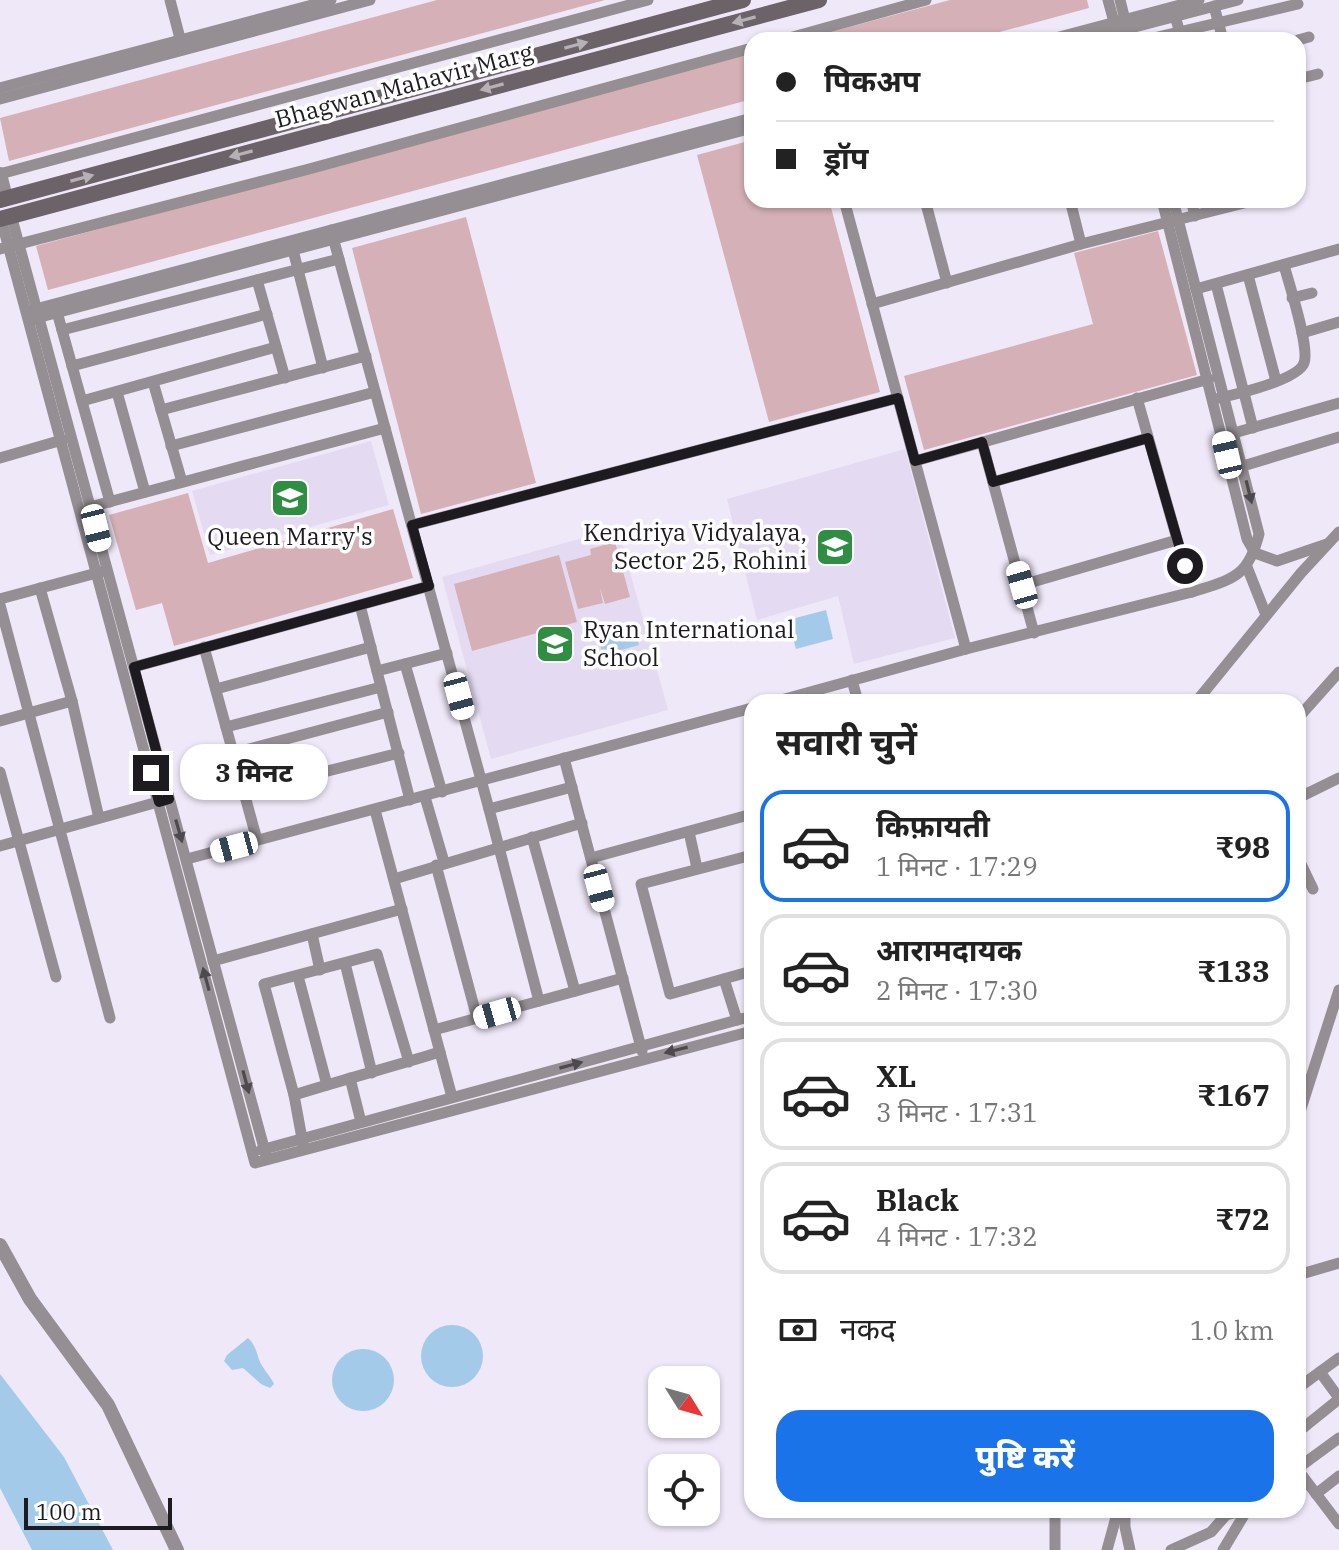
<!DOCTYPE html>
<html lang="hi">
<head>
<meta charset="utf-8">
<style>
	:root { --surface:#fff; --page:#f2f2f2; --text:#222; --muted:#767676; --line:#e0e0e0; --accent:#1a73e8 }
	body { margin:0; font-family:"IBM Plex Serif","Noto Sans Devanagari",serif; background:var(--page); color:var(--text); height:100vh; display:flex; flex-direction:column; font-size:30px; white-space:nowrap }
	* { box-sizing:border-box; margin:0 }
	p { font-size:26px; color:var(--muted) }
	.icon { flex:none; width:44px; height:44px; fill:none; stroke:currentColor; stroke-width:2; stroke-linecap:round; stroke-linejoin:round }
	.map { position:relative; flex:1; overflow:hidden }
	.panel { position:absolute; left:744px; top:694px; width:562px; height:824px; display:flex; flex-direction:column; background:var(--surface); border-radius:24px; box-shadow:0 2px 6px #0004 }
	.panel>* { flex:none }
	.banner { position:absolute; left:744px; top:32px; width:562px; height:176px; border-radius:24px; box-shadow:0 2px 6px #0004; display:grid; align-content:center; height:176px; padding:0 32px; background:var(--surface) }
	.needle { width:52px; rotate:127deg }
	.buttons { position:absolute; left:648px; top:1366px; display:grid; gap:16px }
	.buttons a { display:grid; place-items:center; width:72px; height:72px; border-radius:16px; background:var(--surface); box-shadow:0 2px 6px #0004; font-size:40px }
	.scale { position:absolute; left:24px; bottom:20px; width:148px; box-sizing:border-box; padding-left:8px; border:4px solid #1d1a20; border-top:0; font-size:22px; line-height:28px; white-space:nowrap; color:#1d1a20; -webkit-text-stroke:6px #fff; paint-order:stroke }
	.end { position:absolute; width:36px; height:36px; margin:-18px; border:10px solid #1d1a20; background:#fff; box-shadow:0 0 0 4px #fff }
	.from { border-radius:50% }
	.bubble { position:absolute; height:56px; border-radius:24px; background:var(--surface); box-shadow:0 2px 6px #0004; font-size:26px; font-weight:800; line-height:56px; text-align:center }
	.car { position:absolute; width:24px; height:48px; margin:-24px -12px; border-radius:10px; box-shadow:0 0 6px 2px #0007; background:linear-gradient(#fff 24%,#345 0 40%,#fff 0 76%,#345 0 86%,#fff 0) }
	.banner b { display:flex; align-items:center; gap:28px; height:76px; font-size:30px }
	.banner b+b { border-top:2px solid var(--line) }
	.banner i { width:20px; height:20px; background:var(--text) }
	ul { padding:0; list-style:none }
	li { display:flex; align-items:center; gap:24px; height:112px; margin:0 16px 12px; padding:0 16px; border:4px solid var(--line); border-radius:24px }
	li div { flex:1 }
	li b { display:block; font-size:30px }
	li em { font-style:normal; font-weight:800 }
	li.current { border-color:var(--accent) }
	li>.icon { width:72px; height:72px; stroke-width:1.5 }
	h2 { padding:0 32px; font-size:36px; line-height:96px }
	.pay { display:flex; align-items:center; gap:20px; height:88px; padding:0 32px; font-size:30px }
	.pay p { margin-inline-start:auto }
	.button { display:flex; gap:16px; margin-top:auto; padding:16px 32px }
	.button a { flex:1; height:92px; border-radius:24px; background:var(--accent); color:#fff; font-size:32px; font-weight:800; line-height:92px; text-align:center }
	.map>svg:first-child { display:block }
</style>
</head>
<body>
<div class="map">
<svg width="1339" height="1550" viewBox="0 0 1339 1550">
	<rect width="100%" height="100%" fill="#efe8f8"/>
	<g fill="#e4dbf2">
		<polygon points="371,441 389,505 210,555 192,491"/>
		<polygon points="905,449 955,638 854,664 838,596 757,620 727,499"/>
		<polygon points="618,528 668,710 491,759 442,577"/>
	</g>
	<g fill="#d5b0b6">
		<polygon points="437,0 605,0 9,161 0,118"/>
		<polygon points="950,0 1087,0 1089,8 970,40 801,40"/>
		<polygon points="752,53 752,99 48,290 36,246"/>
		<polygon points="752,140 752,200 829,200 880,392 769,422 697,155"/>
		<polygon points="466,217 536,483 421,514 352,248"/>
		<polygon points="1158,231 1197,375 924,450 904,376 1093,324 1074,253"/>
		<polygon points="188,493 208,563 393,509 413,578 174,646 162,603 136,610 109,515"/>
		<polygon points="615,542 630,597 605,604 600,588 603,603 578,609 565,562 591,555 590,549"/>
		<polygon points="559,555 577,622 472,651 454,584"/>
	</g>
	<g fill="#a3cae9">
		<polygon points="826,610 833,639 796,649 788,620"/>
		<polygon points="634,627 639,645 603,655 598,637"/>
		<circle cx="452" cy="1356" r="31"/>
		<path d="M248,1338C258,1347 256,1357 263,1367C267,1374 271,1377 274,1384L270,1388L261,1384L243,1368L232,1370L224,1361L227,1355Z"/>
		<circle cx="363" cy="1380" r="31"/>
		<polygon points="0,1374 64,1457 113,1550 32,1550 0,1488"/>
	</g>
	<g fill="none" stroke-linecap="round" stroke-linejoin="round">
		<g stroke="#958f93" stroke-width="11">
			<polyline points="170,0 182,46"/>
			<polyline points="1108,0 1119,40"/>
			<polyline points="1120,0 1130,40"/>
			<polyline points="1214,6 1223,40"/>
			<polyline points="1175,16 1182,40"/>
			<polyline points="782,40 926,0"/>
			<polyline points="1048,40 1199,0"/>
			<polyline points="1085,40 1238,0"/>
			<polyline points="1145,40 1298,4"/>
			<polyline points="1298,40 1309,37"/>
			<polyline points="1298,79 1318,74"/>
			<polyline points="0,88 331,0"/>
			<polyline points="0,99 370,0"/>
			<polyline points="0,174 648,0"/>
			<polyline points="844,200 966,649"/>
			<polyline points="925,200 947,283"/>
			<polyline points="1070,200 1081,244"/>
			<polyline points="1162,200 1247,539 1255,553 1277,561 1327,544"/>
			<polyline points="1191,200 1195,216"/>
			<polyline points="11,215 267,1159"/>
			<polyline points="1,219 255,1163 752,1031"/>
			<polyline points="331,230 489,809 539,1001"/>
			<polyline points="0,249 309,169 752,48"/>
			<polyline points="293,250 323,368"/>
			<polyline points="1248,275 1276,381"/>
			<polyline points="257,280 285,378"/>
			<polyline points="1216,284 1253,428"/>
			<polyline points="1196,289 1339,249"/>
			<polyline points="1292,298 1312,293"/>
			<polyline points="872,304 1081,244 1256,200"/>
			<polyline points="32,310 752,118"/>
			<polyline points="57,312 110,502"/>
			<polyline points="33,319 752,128"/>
			<polyline points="62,330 339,259"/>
			<polyline points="1302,333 1339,322"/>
			<polyline points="72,366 267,314"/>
			<polyline points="153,382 182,482"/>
			<polyline points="117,392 145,492"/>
			<polyline points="1137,398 1192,592"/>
			<path d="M1219,398C1237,394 1298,380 1304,363C1310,347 1289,284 1284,265"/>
			<polyline points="82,401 276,347"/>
			<polyline points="161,410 366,356"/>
			<polyline points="1234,433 1339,403"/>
			<polyline points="982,442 1034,633"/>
			<polyline points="171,446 375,392"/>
			<polyline points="0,458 62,440"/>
			<polyline points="915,461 1209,379"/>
			<polyline points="1243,466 1339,437"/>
			<polyline points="993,482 1148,438"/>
			<polyline points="90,507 385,428"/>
			<polyline points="412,525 898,398"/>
			<polyline points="1247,567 1266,615"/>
			<polyline points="1022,585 1177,540"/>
			<polyline points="40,588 72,701 99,818"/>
			<polyline points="0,599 104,571"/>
			<polyline points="0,605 110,1018"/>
			<polyline points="360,605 410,800"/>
			<polyline points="204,647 257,840"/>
			<polyline points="405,664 442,792"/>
			<polyline points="134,667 429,586"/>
			<polyline points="377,671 447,653"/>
			<polyline points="852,680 858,702"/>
			<polyline points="216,689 371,647"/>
			<path d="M774,702L966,649L1192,592C1232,579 1248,578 1259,534L1173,200"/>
			<polyline points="1196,702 1301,573 1339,532"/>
			<polyline points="1298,718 1339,672"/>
			<polyline points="0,721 72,701"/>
			<polyline points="226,727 381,687"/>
			<polyline points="234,753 388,712"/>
			<polyline points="564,758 642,1051"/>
			<polyline points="0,772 56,977"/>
			<polyline points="244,792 399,753"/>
			<polyline points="425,797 444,862"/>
			<polyline points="1298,798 1339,778"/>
			<polyline points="489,809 572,787"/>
			<polyline points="375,810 452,1097"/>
			<polyline points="689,832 697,868"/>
			<polyline points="532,837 575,991"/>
			<polyline points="0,846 165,800"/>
			<polyline points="752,855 641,884 670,994 752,971"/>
			<polyline points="591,858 752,814"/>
			<polyline points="1298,858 1313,889"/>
			<polyline points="187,859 752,708"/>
			<polyline points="436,865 477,1018"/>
			<polyline points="394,879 582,823"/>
			<polyline points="312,934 320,970"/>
			<polyline points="213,961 402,909"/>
			<polyline points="345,963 372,1073"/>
			<polyline points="298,976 327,1085"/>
			<polyline points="724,979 737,1020"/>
			<polyline points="434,1030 623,978"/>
			<path d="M409,1062L377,954L264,984L294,1095C342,1080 391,1067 440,1052"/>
			<polyline points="350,1078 361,1122"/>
			<polyline points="294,1095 303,1144"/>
			<polyline points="1298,1118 1339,990"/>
			<polyline points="261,1150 752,1016"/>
			<polyline points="1298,1275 1339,1263"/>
			<polyline points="1320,1372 1339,1398"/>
			<polyline points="1298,1388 1339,1358"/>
			<polyline points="1298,1432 1339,1399"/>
			<polyline points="1298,1468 1339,1438"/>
			<polyline points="1298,1470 1339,1524"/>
			<polyline points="1316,1494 1339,1476"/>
			<polyline points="1055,1510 1055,1550"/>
			<polyline points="1125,1510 1125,1527 1130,1550"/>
			<polyline points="1107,1550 1118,1510"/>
			<polyline points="1171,1550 1211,1532 1226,1515 1246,1510"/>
			<polyline points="1223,1550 1247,1510"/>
		</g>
		<g stroke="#958f93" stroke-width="14">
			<polyline points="0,174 6,198"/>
			<polyline points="0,1245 30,1299 108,1405 177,1550"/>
		</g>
		<g stroke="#6c6369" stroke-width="16">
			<polyline points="0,200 743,0"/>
			<polyline points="0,219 819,0"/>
		</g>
	</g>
	<defs><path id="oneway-solid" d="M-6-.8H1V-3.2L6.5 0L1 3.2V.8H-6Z" transform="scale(2)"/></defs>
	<g fill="#b6b1b4">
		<use href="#oneway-solid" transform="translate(744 20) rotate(165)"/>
		<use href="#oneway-solid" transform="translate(576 45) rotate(-15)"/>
		<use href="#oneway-solid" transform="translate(492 87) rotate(165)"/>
		<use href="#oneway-solid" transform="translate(241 154) rotate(165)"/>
		<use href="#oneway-solid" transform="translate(82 178) rotate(-15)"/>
	</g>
	<g fill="#4d494e">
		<use href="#oneway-solid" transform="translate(1249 492) rotate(76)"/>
		<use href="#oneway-solid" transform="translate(179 831) rotate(74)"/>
		<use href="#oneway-solid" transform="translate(206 979) rotate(-105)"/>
		<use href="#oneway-solid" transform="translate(676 1050) rotate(166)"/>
		<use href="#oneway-solid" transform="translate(571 1065) rotate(-15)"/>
		<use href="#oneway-solid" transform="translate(246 1082) rotate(75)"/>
	</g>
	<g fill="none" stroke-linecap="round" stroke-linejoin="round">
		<polyline stroke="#1d1a20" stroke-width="10" points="151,773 159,802 169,799 134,667 429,586 412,525 898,398 915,461 982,442 993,482 1148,438 1185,566"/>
	</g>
	<defs>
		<symbol id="school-square" viewBox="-11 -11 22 22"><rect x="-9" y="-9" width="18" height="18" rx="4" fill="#2f8e42" stroke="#fff"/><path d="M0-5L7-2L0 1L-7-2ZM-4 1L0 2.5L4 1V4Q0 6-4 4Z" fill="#fff"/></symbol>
	</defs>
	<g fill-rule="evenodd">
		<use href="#school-square" x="268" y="476" width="44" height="44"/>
		<use href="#school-square" x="813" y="525" width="44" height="44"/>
		<use href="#school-square" x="533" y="622" width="44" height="44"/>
	</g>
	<g text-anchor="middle" stroke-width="7" stroke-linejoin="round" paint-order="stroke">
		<g font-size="24" fill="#1d1a20" stroke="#fff">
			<text transform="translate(404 86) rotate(-15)" y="8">Bhagwan Mahavir Marg</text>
		</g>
		<g font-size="24" fill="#1d1a20" stroke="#fff" text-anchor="end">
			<text x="807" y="541">Kendriya Vidyalaya,<tspan x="807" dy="28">Sector 25, Rohini</tspan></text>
			<text x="290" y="545" text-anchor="middle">Queen Marry's</text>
			<text x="583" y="638" text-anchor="start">Ryan International<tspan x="583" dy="28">School</tspan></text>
		</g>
	</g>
</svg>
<div class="buttons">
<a><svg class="needle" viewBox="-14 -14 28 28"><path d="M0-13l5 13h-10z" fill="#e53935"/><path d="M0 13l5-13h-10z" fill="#767676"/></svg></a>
<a><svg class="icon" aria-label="locate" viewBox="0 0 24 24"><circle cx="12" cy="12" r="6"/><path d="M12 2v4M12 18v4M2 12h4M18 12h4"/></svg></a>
</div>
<div class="scale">100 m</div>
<i class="end from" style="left:1185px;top:566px"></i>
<i class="end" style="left:151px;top:773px"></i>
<div class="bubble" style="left:180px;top:744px;width:148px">3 मिनट</div>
<i class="car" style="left:1227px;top:455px;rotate:347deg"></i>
<i class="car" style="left:96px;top:528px;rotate:166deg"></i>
<i class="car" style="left:1022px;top:585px;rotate:344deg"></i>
<i class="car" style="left:459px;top:696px;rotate:165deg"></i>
<i class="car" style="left:234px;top:847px;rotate:255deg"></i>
<i class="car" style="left:599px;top:888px;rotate:165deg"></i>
<i class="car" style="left:497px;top:1013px;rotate:254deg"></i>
<div class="banner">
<b><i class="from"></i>पिकअप</b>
<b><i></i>ड्रॉप</b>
</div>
<section class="panel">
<h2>सवारी चुनें</h2>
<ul>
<li class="current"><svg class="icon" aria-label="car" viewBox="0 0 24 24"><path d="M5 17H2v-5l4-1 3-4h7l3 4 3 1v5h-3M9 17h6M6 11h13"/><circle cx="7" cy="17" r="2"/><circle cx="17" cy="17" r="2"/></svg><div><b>किफ़ायती</b><p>1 मिनट · 17:29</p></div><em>₹98</em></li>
<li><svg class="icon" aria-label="car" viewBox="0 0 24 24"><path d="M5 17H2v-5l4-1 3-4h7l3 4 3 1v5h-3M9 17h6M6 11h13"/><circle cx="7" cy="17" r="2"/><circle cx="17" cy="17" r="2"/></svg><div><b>आरामदायक</b><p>2 मिनट · 17:30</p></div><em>₹133</em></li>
<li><svg class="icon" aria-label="car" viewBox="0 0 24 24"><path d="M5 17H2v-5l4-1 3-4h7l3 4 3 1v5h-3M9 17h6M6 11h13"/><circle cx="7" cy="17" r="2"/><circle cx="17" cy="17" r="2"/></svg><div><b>XL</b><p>3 मिनट · 17:31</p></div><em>₹167</em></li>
<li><svg class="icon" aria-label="car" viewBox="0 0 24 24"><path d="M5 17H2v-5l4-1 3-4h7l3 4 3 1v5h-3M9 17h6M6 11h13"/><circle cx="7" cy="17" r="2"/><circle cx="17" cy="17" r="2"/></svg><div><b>Black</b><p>4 मिनट · 17:32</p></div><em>₹72</em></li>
</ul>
<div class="pay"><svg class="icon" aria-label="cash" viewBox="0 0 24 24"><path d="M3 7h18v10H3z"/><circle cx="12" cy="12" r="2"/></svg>नकद<p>1.0 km</p></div>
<div class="button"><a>पुष्टि करें</a></div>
</section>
</div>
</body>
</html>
